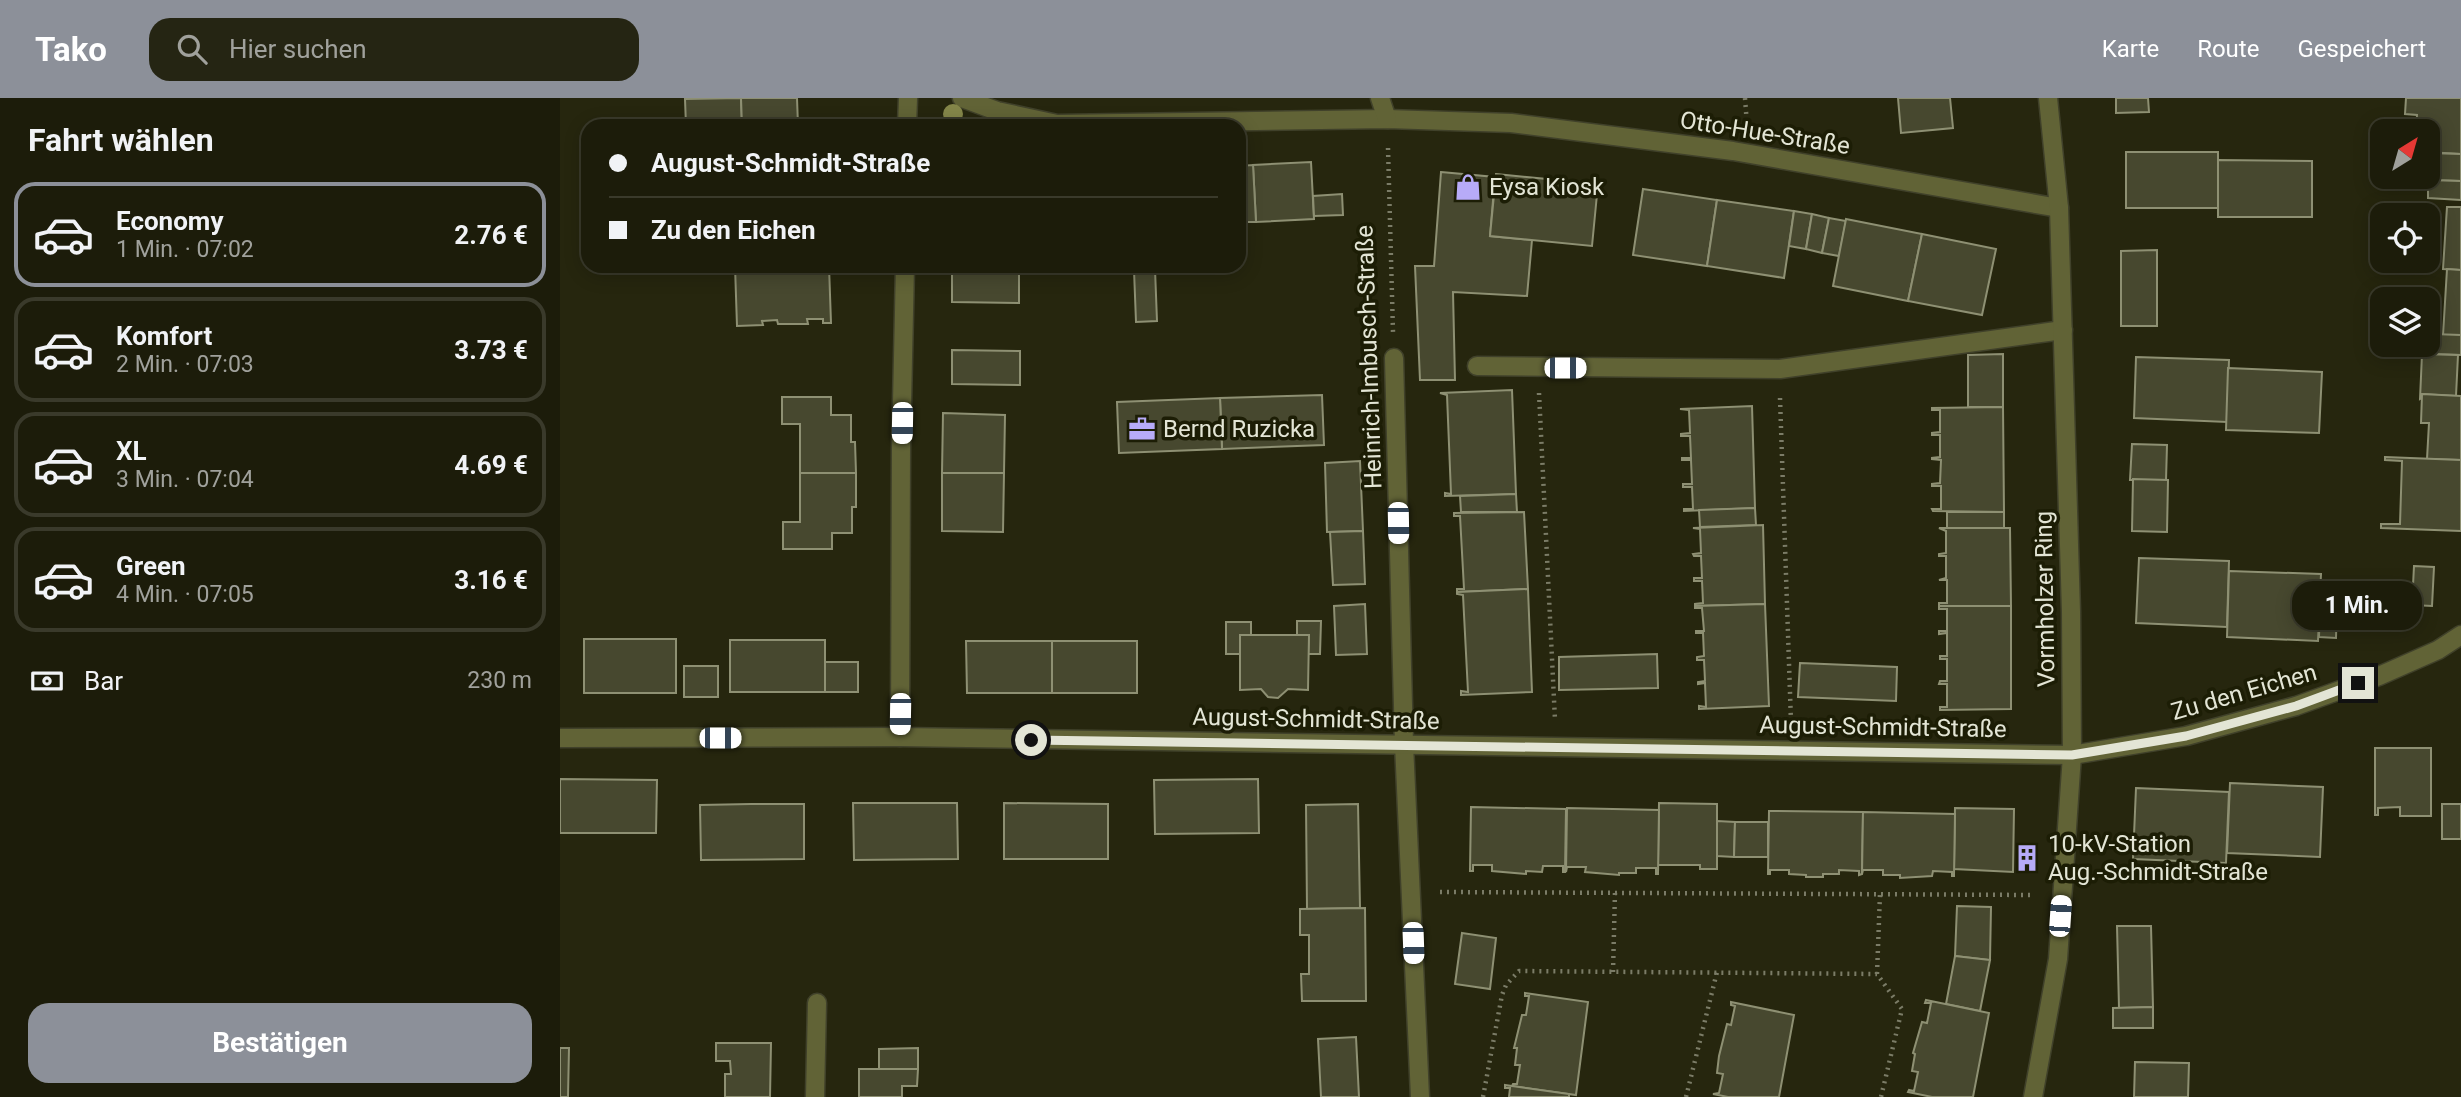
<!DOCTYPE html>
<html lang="de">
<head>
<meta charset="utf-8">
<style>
	:root { --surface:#1c1c0a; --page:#252513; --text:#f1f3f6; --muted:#a0a19c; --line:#3a3a2b; --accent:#8c9099 }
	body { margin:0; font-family:Roboto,sans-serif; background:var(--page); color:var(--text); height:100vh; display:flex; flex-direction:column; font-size:26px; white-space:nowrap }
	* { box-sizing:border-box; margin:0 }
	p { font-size:23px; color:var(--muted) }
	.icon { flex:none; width:38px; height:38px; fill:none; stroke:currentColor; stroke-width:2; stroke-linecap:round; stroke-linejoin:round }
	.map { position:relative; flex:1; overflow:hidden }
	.side { display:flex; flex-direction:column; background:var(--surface); width:560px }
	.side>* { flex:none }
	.banner { position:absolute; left:21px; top:21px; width:665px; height:154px; border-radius:21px; box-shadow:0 4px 18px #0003,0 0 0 2px var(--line); display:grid; align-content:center; height:154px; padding:0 28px; background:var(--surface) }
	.needle { width:46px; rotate:37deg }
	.controls { position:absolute; left:1810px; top:21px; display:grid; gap:14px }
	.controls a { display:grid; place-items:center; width:70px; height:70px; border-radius:14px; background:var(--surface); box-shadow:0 4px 18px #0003,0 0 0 2px var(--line); font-size:35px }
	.end { position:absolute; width:32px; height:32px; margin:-16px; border:9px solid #e3e5d5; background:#111; box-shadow:0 0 0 4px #111 }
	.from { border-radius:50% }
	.bubble { position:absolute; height:49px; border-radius:21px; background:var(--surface); box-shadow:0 4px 18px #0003,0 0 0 2px var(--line); font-size:23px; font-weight:700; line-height:49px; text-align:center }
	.car { position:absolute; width:21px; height:42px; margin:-21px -10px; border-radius:9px; box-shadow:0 0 5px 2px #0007; background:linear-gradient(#fff 24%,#345 0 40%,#fff 0 76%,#345 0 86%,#fff 0) }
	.banner b { display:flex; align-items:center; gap:24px; height:66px; font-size:26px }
	.banner b+b { border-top:2px solid var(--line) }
	.banner i { width:18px; height:18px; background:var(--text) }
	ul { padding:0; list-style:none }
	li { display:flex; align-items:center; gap:21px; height:105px; margin:0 14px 10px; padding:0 14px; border:4px solid var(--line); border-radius:21px }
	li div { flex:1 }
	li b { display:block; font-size:26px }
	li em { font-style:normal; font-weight:700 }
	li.active { border-color:var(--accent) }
	li>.icon { width:63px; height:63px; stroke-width:1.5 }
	h2 { padding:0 28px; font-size:32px; line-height:84px }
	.pay { display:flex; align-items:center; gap:18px; height:77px; padding:0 28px; font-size:26px }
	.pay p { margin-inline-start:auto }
	.primary-button { display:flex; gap:14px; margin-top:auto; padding:14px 28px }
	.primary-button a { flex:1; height:80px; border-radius:21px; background:var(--accent); color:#fff; font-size:28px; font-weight:700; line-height:80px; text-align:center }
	header { display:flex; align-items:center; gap:42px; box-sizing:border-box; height:98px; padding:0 35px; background:var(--accent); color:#fff }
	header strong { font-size:33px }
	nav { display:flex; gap:38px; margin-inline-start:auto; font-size:24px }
	.search { width:490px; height:63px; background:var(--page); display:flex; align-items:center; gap:18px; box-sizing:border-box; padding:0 24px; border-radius:21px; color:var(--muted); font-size:26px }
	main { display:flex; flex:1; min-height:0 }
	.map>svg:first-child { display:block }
</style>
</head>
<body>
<header>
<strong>Tako</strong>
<div class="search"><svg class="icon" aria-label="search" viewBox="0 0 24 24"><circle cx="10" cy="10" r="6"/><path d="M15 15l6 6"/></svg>Hier suchen</div>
<nav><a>Karte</a><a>Route</a><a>Gespeichert</a></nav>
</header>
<main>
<section class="side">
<h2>Fahrt wählen</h2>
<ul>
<li class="active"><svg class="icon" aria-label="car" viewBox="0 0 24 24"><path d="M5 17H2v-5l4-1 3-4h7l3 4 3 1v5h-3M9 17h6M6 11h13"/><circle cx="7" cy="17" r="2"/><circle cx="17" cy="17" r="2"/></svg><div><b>Economy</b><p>1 Min. · 07:02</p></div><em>2.76 €</em></li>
<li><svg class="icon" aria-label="car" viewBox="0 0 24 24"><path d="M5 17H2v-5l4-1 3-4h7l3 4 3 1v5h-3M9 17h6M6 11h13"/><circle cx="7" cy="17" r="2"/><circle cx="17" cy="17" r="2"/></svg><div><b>Komfort</b><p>2 Min. · 07:03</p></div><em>3.73 €</em></li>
<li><svg class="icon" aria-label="car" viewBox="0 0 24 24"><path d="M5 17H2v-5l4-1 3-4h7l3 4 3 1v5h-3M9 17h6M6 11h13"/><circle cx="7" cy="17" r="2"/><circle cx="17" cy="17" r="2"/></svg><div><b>XL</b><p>3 Min. · 07:04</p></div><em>4.69 €</em></li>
<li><svg class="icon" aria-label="car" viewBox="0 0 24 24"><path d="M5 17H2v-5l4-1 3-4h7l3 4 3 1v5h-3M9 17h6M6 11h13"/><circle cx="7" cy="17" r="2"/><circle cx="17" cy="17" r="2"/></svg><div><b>Green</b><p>4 Min. · 07:05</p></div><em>3.16 €</em></li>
</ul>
<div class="pay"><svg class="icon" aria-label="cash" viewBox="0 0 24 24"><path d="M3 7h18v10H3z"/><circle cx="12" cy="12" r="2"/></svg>Bar<p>230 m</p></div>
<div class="primary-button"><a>Bestätigen</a></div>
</section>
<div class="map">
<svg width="1901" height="999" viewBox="0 0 1901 999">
	<rect width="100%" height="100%" fill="#26260e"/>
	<g fill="#47482f" stroke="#8e9073" stroke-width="2">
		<polygon points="181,0 182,28 126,28 125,1"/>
		<polygon points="181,0 237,0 238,28 182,28"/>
		<polygon points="1338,0 1390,0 1393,30 1341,35"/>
		<polygon points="1556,0 1588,0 1589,14 1556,15"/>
		<polygon points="1846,0 1901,0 1901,56 1867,54 1867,33 1856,33 1857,17 1845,16"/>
		<rect x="1566" y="54" width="92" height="56"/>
		<polygon points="1869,55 1901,56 1901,83 1868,82"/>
		<polygon points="1658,62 1752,63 1752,119 1658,119"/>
		<polygon points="751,64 754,121 696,124 693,67"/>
		<polygon points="693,67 696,124 679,124 679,68"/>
		<polygon points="881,74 935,79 930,138 972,142 967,198 893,194 895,282 860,282 855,168 874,168"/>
		<polygon points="936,76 1038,86 1032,148 930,138"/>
		<polygon points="1868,82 1901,83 1901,102 1868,100"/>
		<polygon points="1083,91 1157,102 1147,168 1073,157"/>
		<polygon points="782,96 783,117 754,118 753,98"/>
		<polygon points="1157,102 1234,113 1224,180 1147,168"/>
		<polygon points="1887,109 1901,109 1901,172 1883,171"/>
		<polygon points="1234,113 1252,116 1246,151 1229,148"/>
		<polygon points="1252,116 1269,120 1262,155 1246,151"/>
		<polygon points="1269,120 1286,123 1279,158 1262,155"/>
		<polygon points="1286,121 1362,136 1348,203 1273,188"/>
		<polygon points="1362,136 1436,151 1422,217 1348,203"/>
		<polygon points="1597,152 1597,228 1561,228 1561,153"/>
		<polygon points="175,168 269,168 271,225 263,225 263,221 247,221 248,226 218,226 217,222 202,223 203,227 177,228"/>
		<polygon points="557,168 595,168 595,171 557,173"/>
		<polygon points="595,171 597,223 576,224 574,172"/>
		<polygon points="1887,171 1901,172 1901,237 1883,237"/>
		<polygon points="392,172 459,173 459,205 392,204"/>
		<polygon points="1873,236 1901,237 1901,257 1872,256"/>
		<polygon points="392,252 460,253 460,287 392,286"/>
		<polygon points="1443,256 1443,309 1408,309 1408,257"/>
		<polygon points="1862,256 1898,257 1896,298 1862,296 1862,300 1860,301"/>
		<polygon points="1576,259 1669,262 1667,324 1574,320"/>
		<polygon points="1668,270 1762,274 1759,335 1666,332"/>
		<polygon points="952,292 956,396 885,398 885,395 891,396 887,297 880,295"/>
		<polygon points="1862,296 1901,298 1901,362 1867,361 1869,325 1861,325"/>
		<polygon points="762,297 764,347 662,351 660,300"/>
		<polygon points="222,299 271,299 271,317 291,317 291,344 295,344 296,375 240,375 240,326 222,326"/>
		<polygon points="660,300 662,351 559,355 557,304"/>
		<polygon points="1192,308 1195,410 1124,413 1124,411 1133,411 1132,389 1123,389 1123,386 1132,386 1131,362 1122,362 1122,360 1131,360 1130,338 1121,338 1121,336 1130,335 1129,312 1120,311"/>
		<polygon points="1443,309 1444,414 1373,413 1372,411 1381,411 1381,388 1372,388 1372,386 1380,385 1381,362 1372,361 1372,360 1380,359 1380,337 1372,337 1372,335 1380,334 1380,312 1372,312 1372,310"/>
		<polygon points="383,315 445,317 444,375 382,375"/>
		<polygon points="1572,346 1607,347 1606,382 1570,382"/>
		<polygon points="1825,359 1901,362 1901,433 1821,430 1821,426 1840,426 1842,363 1825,362"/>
		<polygon points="800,363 803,433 767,434 765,365"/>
		<polygon points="240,375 296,375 296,409 292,409 292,435 272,435 272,451 223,451 223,424 240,424"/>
		<polygon points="382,375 444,375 443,434 382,433"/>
		<polygon points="1573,381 1608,382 1607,434 1572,433"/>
		<polygon points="956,396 957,414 901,414 900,398"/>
		<polygon points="1195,410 1196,427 1140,429 1139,412"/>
		<polygon points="964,414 968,491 897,494 897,491 904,491 900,418 894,418 894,415"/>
		<rect x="1387" y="414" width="57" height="16"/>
		<polygon points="1203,427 1205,506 1135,508 1135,506 1143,505 1142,483 1134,483 1134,480 1142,480 1141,458 1134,458 1133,456 1141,455 1140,431 1133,430"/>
		<polygon points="1379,430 1450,430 1451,508 1379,508 1379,505 1387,505 1387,482 1379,482 1386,480 1386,458 1379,458 1379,456 1386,455 1386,433"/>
		<polygon points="803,433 805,486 773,487 770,434"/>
		<polygon points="1579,460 1669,463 1667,529 1576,525"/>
		<polygon points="1854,468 1874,469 1872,508 1852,507"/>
		<polygon points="1669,473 1761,476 1758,543 1667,539"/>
		<polygon points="968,491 972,594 901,597 901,593 908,594 903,497 897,496 897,494"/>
		<polygon points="1760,504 1777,505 1776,540 1759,539"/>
		<polygon points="805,506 807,556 776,557 774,508"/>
		<polygon points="1205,506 1209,608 1139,611 1139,608 1146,609 1145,585 1138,586 1138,584 1145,583 1144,562 1137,562 1137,559 1144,558 1143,535 1136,535 1136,533 1144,533 1142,510 1135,510 1135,508"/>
		<polygon points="1379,508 1451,508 1451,611 1380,612 1380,609 1387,609 1387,586 1379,586 1380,583 1387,583 1387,561 1380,561 1380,558 1387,558 1387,535 1379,536 1379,533 1387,533 1387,511 1379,511"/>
		<polygon points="737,523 761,523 760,556 748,556 749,537 737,537"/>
		<polygon points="666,524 691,524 691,537 680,537 680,556 666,556"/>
		<polygon points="680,537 749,537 748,592 728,591 718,600 708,599 701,591 680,592"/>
		<rect x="24" y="541" width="92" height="54"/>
		<rect x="170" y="542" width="95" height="52"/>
		<polygon points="406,543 492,543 492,595 407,595"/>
		<rect x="492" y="543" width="85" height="52"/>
		<polygon points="1097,556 1098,590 999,592 999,559"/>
		<rect x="265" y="564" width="33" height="30"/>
		<polygon points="1240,565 1337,569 1336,603 1238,599"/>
		<rect x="124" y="568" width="34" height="31"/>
		<polygon points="1815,650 1871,650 1871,718 1840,718 1840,709 1818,710 1818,717 1815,717"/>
		<polygon points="0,681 97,682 96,735 0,735"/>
		<polygon points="698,681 699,735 595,736 594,682"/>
		<polygon points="1670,685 1763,689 1760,759 1667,755"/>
		<polygon points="1576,690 1669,694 1666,765 1573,761"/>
		<polygon points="293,705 397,705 398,761 294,762"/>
		<polygon points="444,705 548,706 548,761 444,761"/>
		<polygon points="1099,705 1157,706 1157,771 1140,771 1140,767 1098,767"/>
		<polygon points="191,706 244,706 244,761 141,762 140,707"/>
		<polygon points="798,706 800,810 747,811 746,707"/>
		<rect x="1882" y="706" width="19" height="35"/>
		<polygon points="911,709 1006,711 1005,774 1003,774 1003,768 983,768 982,774 966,773 966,776 932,773 932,767 913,767 913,773 910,773"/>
		<polygon points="1007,710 1099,712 1098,776 1096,776 1096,770 1076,770 1076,775 1059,775 1059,777 1025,774 1026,769 1007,769 1006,774"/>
		<polygon points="1395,710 1454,711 1453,774 1394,771"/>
		<polygon points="1209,713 1303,714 1302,776 1299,777 1299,773 1279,772 1279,776 1263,776 1263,779 1246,779 1246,777 1229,776 1229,772 1210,772 1210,776 1208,776"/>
		<polygon points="1303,714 1395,716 1394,778 1392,778 1392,774 1373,773 1372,778 1340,780 1340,777 1323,777 1323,772 1303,772 1302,776"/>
		<polygon points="1157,723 1175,724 1174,759 1157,758"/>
		<polygon points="1175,724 1208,724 1208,759 1174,759"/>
		<polygon points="1462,754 1472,754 1471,766 1461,766"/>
		<polygon points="1397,808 1431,809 1430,862 1395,858"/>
		<polygon points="805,810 806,903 742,903 741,876 749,876 749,837 740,837 740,811"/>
		<polygon points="1557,828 1591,828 1593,909 1559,910"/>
		<polygon points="902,835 936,840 930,891 895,886"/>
		<polygon points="1395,858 1430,862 1420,913 1386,906"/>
		<polygon points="965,895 1028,904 1016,997 952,988 953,986 957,986 960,967 955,967 957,950 954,950 962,917 966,917 969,898 965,898"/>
		<polygon points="1366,902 1429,915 1413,999 1372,999 1348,994 1349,992 1354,993 1358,974 1352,973 1355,956 1353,955 1362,924 1367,925 1371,905 1365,905"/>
		<polygon points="1171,904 1234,917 1219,999 1168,999 1153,996 1159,995 1163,976 1157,975 1159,958 1167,926 1171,927 1175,908 1171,907"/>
		<polygon points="1593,909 1593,930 1553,930 1553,910"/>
		<polygon points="796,939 799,999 761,999 758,941"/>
		<polygon points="156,945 211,945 210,999 165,999 165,976 171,976 170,963 156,963"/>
		<polygon points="0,950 9,950 8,999 0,999"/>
		<polygon points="358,950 358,971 319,971 319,951"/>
		<polygon points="1575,964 1629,965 1628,999 1574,999"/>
		<polygon points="299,971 358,971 357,988 342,988 342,999 299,999"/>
		<polygon points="945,987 1009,996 1009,999 949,999 950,990 945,990"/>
	</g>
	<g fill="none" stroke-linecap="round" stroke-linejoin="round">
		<defs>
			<g id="minor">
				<polyline points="402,0 437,13 497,26 827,21 951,25 1173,53 1499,110"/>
				<polyline points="820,0 827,21"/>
				<polyline points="347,28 348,0"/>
				<polyline points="834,260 844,646 860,999"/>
				<polyline points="917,268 1220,271 1503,232"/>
				<polyline points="340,639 341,351 345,168"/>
				<polyline points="0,640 340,639 1512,657 1626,638 1736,608 1819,578 1878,552 1901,537"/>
				<polyline points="255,999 257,905"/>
				<polyline points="1473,999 1498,861 1512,657 1511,514 1499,110 1488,0"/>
			</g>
		</defs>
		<use href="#minor" stroke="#40412a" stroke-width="21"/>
		<g stroke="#7b7c67" stroke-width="4.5" stroke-dasharray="2 5" stroke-linecap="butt">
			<polyline points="1185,0 1187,27"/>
			<polyline points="828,50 833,234"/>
			<polyline points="979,295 995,622"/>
			<polyline points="1220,300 1231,624"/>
			<polyline points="880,794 1473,797"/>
			<polyline points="1053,874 1055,794"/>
			<polyline points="1317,876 1320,796"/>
			<polyline points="923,999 942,897 946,887 959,873 1317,876 1342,911 1321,999"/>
			<polyline points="1126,999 1157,874"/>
		</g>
		<use href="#minor" stroke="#616336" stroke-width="18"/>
	</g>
	<circle fill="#848649" cx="393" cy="16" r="10"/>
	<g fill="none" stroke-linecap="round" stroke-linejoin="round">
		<polyline stroke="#e3e5d5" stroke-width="9" points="471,642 1512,657 1626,638 1736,608 1798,585"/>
	</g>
	<defs>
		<symbol id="shop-bare" viewBox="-9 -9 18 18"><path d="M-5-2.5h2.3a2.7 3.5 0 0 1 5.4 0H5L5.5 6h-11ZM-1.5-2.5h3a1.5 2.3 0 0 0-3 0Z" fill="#b7abf8" stroke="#1c1d05" stroke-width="2.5" paint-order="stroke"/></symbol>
		<symbol id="office-bare" viewBox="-9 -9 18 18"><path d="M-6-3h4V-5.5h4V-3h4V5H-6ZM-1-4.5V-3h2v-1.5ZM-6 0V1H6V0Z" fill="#b7abf8" stroke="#1c1d05" stroke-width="2.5" paint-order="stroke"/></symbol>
		<symbol id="building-bare" viewBox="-9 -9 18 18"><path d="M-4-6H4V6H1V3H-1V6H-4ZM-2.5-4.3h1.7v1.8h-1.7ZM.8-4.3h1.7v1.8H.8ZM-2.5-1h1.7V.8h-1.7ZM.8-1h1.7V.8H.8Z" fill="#b7abf8" stroke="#1c1d05" stroke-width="2.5" paint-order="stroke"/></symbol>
	</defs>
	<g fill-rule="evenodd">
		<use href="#shop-bare" x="889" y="70" width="38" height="38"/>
		<use href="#office-bare" x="563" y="312" width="38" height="38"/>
		<use href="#building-bare" x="1448" y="741" width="38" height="38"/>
	</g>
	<g text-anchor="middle" stroke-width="7" stroke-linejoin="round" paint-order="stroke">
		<g font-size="24" fill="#e3e5d5" stroke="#1c1d05">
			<text transform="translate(1205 35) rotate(9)" y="8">Otto-Hue-Straße</text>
			<text transform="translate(809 259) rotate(-92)" y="8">Heinrich-Imbusch-Straße</text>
			<text transform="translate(1485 501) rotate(-91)" y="8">Vormholzer Ring</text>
			<text transform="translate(1684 594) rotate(-16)" y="8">Zu den Eichen</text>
			<text transform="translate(756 621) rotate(1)" y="8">August-Schmidt-Straße</text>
			<text transform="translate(1323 629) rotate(1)" y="8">August-Schmidt-Straße</text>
		</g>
		<g font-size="24" fill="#e3e5d5" stroke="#1c1d05" text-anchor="start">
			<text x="929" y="97">Eysa Kiosk</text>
			<text x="603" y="339">Bernd Ruzicka</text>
			<text x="1488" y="754">10-kV-Station<tspan x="1488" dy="28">Aug.-Schmidt-Straße</tspan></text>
		</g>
	</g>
</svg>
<div class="controls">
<a><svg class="needle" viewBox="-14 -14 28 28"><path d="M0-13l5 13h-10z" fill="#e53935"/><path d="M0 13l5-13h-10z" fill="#a0a19c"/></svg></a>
<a><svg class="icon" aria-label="locate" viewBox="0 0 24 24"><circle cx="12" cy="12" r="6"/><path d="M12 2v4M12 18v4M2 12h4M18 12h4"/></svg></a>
<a><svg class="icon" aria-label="layers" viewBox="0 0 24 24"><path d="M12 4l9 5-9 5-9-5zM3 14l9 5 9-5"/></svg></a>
</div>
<i class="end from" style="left:471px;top:642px"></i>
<i class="end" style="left:1798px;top:585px"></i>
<div class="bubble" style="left:1732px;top:483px;width:130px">1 Min.</div>
<i class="car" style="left:1005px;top:270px;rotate:90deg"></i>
<i class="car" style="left:342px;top:325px;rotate:181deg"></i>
<i class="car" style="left:838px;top:425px;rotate:179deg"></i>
<i class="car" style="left:340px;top:616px;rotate:181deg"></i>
<i class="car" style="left:160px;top:640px;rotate:90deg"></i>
<i class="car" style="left:1500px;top:818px;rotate:4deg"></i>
<i class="car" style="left:853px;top:845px;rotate:178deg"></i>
<div class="banner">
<b><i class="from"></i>August-Schmidt-Straße</b>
<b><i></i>Zu den Eichen</b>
</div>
</div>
</main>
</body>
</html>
